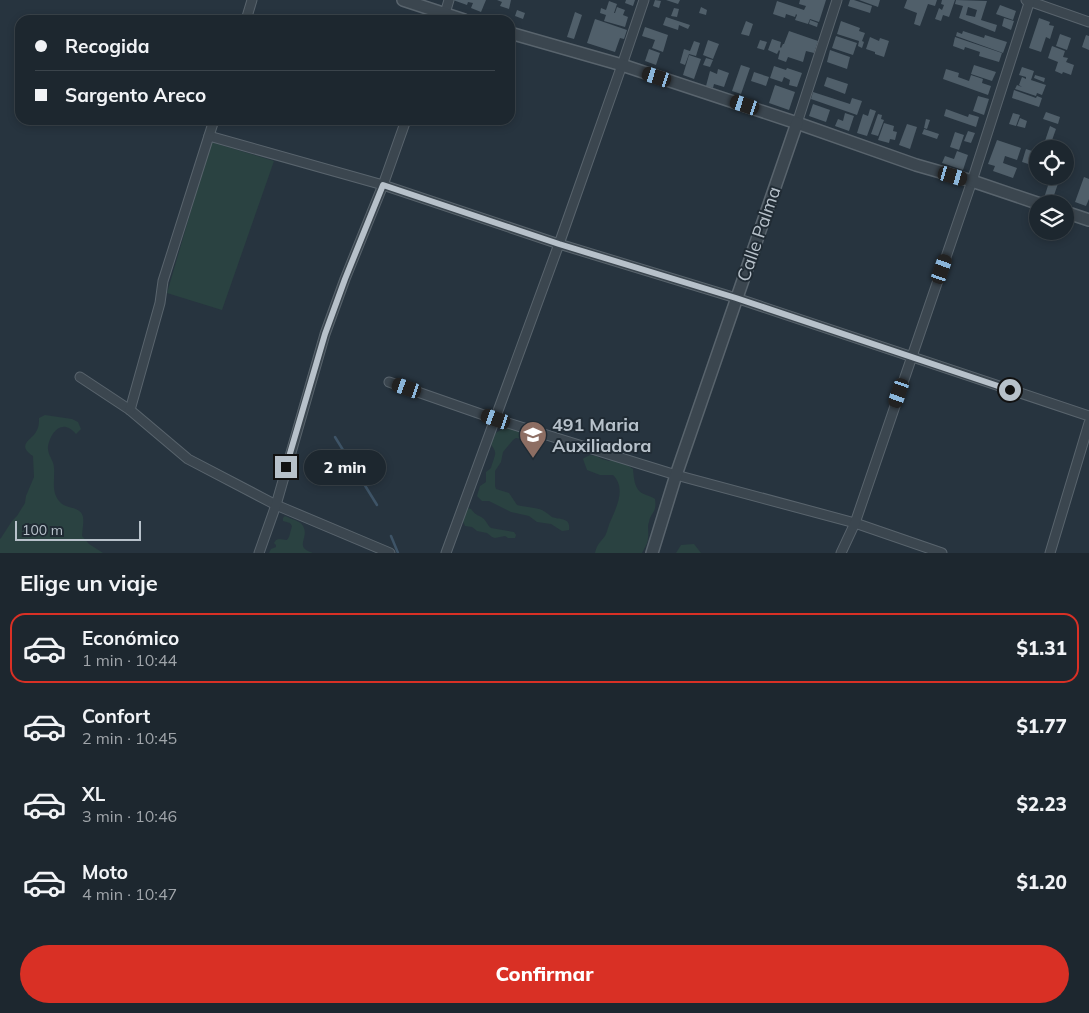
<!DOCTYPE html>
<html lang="es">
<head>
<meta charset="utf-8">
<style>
	:root { --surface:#1d272f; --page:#2a333b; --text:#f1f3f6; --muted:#a0a5aa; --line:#3b444b; --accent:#d93025 }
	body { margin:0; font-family:Mulish,sans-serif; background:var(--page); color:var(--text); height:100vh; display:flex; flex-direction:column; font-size:19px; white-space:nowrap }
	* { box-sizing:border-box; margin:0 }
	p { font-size:16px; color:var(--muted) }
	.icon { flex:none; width:28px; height:28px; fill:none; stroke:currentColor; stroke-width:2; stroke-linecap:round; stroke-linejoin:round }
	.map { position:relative; height:553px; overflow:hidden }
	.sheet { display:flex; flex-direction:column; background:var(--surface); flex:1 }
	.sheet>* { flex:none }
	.hud { position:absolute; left:15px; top:15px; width:500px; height:110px; border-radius:15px; box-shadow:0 2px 8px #0003,0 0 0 1px var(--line); display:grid; align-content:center; height:110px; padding:0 20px; background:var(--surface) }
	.fabs { position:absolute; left:1029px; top:140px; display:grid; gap:10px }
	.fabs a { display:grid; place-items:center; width:45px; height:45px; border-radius:50%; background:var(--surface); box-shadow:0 2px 8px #0003,0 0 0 1px var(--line); font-size:25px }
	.scale { position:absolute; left:15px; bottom:12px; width:126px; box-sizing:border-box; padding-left:5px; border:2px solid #b7c1ca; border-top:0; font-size:14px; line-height:18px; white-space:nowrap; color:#b7c1ca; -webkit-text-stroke:4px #202b34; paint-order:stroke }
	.end { position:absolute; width:22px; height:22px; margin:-11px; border:6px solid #b7c1ca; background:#111; box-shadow:0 0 0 2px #111 }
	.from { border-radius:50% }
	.bubble { position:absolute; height:35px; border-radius:18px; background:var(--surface); box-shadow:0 2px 8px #0003,0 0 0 1px var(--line); font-size:16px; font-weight:800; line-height:35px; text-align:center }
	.car { position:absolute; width:15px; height:30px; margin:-15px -8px; border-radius:6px; box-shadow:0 0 4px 1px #0007; background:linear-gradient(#222 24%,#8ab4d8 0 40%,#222 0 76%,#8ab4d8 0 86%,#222 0) }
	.hud b { display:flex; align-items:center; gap:18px; height:48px; font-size:19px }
	.hud b+b { border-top:1px solid var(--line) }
	.hud i { width:12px; height:12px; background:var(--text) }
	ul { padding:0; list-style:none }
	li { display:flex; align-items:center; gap:15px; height:70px; margin:0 10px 8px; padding:0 10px; border:2px solid transparent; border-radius:15px }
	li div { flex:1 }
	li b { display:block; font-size:19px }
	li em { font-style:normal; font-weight:800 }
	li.current { border-color:var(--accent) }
	li>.icon { width:45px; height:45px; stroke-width:1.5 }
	h2 { padding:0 20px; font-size:22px; line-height:60px }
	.action { display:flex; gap:10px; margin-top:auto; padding:10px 20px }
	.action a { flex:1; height:58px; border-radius:30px; background:var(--accent); color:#fff; font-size:20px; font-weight:800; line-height:58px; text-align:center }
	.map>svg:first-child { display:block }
</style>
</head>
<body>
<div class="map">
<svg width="1089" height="553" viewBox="0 0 1089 553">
	<rect width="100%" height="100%" fill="#27343f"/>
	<g fill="#2a4241">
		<polygon points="211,142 274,161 222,310 167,293"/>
		<path d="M45,415L72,419L78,422L81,429L76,434C63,418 51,431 48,446C47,455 54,460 54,468C55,479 51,491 59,501C61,504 65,506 69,507C88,511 83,520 82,536L89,544L103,553H0V539L1,538L12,521L17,516L25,503L26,496L34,477L33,456C15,444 33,440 37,430C39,427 39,421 39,418Z"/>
		<path d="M507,427H510L532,435L533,438L532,442L529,443L522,439L516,438L513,440L503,452L501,462L495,471V486L496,489L509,493L517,505C525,507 534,507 542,510C546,512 549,515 552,517C560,520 571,517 569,530L562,531L551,524L537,522L529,516L511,512L489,501H482L477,496L480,486L486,482V472L491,468C492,463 496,455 495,452C495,449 492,447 491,444C488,434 500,431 507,427Z"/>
		<path d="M590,455L596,456L602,459L609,461L616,458L623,460L627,465L633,469C634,478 634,490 644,494C648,496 651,496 655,499C657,514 651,511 649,522C647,527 649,533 648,538C648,543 644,549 642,553H595C597,544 600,543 605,536C608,531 608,525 611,520C617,506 626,488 613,475H600L587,470L583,459L584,458Z"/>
		<path d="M468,508L471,509C477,517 478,514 484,519C487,522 488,526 491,528L514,532L516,535L515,538H508L505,536L495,538L492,537L487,533L477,531L472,527L465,526L462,519L465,510Z"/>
		<path d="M285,516C291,519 301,521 303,526C310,538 293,547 313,553H269L271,549L276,547V545L274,543L276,540L279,539L287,540L289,537L292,526L290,523L283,521V518Z"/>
		<polygon points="694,544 701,553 676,553 681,545"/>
	</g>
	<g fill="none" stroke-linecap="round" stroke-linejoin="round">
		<g stroke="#3e5467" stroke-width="2.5">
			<polyline points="335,437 377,505"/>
			<polyline points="391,536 398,553"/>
		</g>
	</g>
	<g fill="#505f6a" fill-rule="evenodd">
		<polygon points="453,0 486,0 481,12 471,8 473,3 468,2 467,5"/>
		<polygon points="497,0 511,0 509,9 500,6 502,2"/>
		<polygon points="626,0 635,0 633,6 625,3"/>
		<polygon points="655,0 661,1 659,8 653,6"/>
		<polygon points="666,0 680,0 678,4"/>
		<polygon points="800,0 826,0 819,22 810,19 808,24 795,20 797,15 796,14 795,17 786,14 785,18 773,14 777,1 804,10 806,6 799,4"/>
		<polygon points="850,0 854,0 872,6 870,13 848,6"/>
		<polygon points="859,0 880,0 878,7"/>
		<polygon points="907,0 937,0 935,6 928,4 920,26 914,24 917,13 904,8"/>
		<polygon points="942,0 955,0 949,17 943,15 941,21 935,19 939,8 942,10 944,5 941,4"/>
		<path d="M956,0L987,1L981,20L997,25L995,32L959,18L963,6L955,4ZM968,7L977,10L975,17L966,15Z"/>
		<polygon points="609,1 617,4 614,13 615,13 617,7 625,10 623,15 628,17 625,27 604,21 606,15 600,13 601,8 606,10"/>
		<polygon points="1000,5 1016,11 1013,20 996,14"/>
		<polygon points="701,7 707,10 706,15 699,13"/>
		<polygon points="674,8 679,9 677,17 671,16"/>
		<polygon points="517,10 525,13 523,19 515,16"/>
		<polygon points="575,12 582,15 574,39 567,37"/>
		<polygon points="666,17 690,25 688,29 679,25 678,30 663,25"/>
		<polygon points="1004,18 1014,21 1011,30 1002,26"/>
		<polygon points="1039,18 1050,22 1049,25 1054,26 1050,39 1046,37 1041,52 1029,48"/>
		<polygon points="595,19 627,30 624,39 620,38 615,52 587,43"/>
		<polygon points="810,20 818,23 817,27 809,24"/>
		<polygon points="746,21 753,24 749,36 741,34"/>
		<polygon points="841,21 860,28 859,31 865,33 862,41 864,42 862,48 858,46 859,41 837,34"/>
		<polygon points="645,27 668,35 663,52 652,48 655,40 642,36"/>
		<polygon points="789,31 818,41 814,53 806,51 803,62 788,57 786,62 778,59 780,51 779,50 777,54 768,50 772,39 781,42 780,47 781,48 783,44 784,44"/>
		<polygon points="963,31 984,38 985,35 1007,42 1003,53 956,36 957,32 962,34"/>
		<polygon points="1060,34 1071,38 1067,50 1056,46"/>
		<polygon points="1086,35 1089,36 1089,50 1082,47"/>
		<polygon points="836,36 857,43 853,55 832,48"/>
		<polygon points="870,37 879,41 880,38 889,41 884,57 875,54 875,52 866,49"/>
		<polygon points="955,37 1002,53 999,62 979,56 980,52 965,47 964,50 953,46"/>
		<polygon points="708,40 719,44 713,59 703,55"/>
		<polygon points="760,40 767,42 764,50 757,48"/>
		<polygon points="694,41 700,43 696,56 689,54 685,65 680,63 684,49 690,51"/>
		<polygon points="1052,46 1065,51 1063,57 1068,58 1066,62 1074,65 1071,75 1063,72 1062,74 1055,71 1058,62 1048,58"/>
		<polygon points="649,49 660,53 656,65 645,61"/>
		<polygon points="830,50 850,57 847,69 827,62"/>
		<polygon points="689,55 701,59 694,79 683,75"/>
		<polygon points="706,58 713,60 710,67 703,65"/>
		<polygon points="741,65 750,68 741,94 732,91"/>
		<polygon points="974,65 996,72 992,81 971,74"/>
		<polygon points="774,66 786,70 787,68 802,73 797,87 789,85 790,80 784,77 782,82 770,78"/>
		<polygon points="1022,67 1034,71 1031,80 1046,85 1042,95 1037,93 1036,96 1015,89 1017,85 1022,87 1019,85 1022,77 1026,79 1026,77 1019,75"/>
		<polygon points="718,69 729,73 724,87 714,84 713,88 706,86 710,71 717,74"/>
		<polygon points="946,69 959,73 958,77 969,81 971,75 983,79 982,83 991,86 988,95 943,79"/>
		<polygon points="754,72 769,77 766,86 751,81"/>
		<polygon points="1035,75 1045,78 1044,82 1034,78"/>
		<polygon points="827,77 848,84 845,94 824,86"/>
		<polygon points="775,85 795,92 789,110 769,103"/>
		<polygon points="1014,90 1036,98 1037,96 1042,98 1039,107 1012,98"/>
		<polygon points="813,92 850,104 852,98 862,101 857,115 811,99"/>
		<polygon points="978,96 989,99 984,115 973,111"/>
		<polygon points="813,104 830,110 826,122 809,116"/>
		<polygon points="870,109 876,111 867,136 857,133 863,114 868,116"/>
		<polygon points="946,109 968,117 969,114 979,117 976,127 944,116"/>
		<polygon points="1046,112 1060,117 1058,124 1043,119"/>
		<polygon points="845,113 854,116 849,131 835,126 838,119 843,121"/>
		<polygon points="1013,113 1020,115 1016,126 1009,124"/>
		<polygon points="878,114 882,115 881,119 884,120 878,136 871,134"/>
		<polygon points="1020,118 1027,121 1025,128 1017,126"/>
		<polygon points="926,119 930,120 927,129 924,128"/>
		<polygon points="884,123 894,126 893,131 897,132 895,140 890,139 889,143 878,140"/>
		<polygon points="907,124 917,127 910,149 899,145"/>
		<polygon points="1050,126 1056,129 1051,143 1045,141"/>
		<polygon points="924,129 939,134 937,139 922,134"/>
		<polygon points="968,131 975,133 971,143 964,141"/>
		<polygon points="955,132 964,135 959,150 950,147"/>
		<polygon points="997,140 1021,148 1017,160 1005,156 1003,163 1017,168 1013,178 993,171 995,166 988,164"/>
		<polygon points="1026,149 1038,153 1038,167 1022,162"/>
		<polygon points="957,151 968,155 963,170 942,163 945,156 954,159"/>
		<polygon points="1065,153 1073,156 1065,180 1060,178 1053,198 1045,195 1051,176 1065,176"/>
		<polygon points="1084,177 1089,179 1089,199 1086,206 1075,202"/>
	</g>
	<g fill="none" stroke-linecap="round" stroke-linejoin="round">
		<defs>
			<g id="minor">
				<polyline points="1026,0 1089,22"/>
				<polyline points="246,20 252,0"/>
				<polyline points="443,20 449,0"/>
				<polyline points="797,123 837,0"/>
				<polyline points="209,136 383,185 559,244 736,298 1089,416"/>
				<polyline points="80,377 130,410 188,459 276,505 390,553"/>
				<polyline points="389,382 495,419 676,475 855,523 942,553"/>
				<polyline points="130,410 160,303 163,281 214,120"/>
				<polyline points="259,553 276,505 325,334 345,279 383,185 406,120"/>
				<polyline points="446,553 559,244 622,65 644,0"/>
				<polyline points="841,553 855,523 972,181 1030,0"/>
				<polyline points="1050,553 1089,423"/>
			</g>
			<g id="tertiary">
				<polyline points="403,0 464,20"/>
				<polyline points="510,33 622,65 797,123 916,165 972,181 1040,204"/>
				<polyline points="1065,212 1089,220"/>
				<polyline points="652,553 676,475 797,123"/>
			</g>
		</defs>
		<use href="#minor" stroke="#59646d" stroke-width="11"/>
		<use href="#tertiary" stroke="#59646d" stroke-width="14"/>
		<use href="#minor" stroke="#3b464f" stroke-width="9"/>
		<use href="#tertiary" stroke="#3b464f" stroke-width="11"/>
	</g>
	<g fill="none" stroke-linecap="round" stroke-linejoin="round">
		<polyline stroke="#b7c1ca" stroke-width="6" points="286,467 325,334 345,279 383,185 559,244 736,298 1010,390"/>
	</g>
	<defs>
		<symbol id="school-pin" viewBox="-11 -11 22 30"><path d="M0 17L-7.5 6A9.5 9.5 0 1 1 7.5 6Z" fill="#8d6e63" stroke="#202b34"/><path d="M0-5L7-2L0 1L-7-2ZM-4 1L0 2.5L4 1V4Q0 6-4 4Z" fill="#fff"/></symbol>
	</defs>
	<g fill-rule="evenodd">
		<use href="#school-pin" x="517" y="419" width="32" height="43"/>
	</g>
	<g text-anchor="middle" stroke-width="4" stroke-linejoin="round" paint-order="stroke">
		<g font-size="18" fill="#b7c1ca" stroke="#202b34">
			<text transform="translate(759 234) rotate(-71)" y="6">Calle Palma</text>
		</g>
		<g font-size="18" font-weight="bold" fill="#b7c1ca" stroke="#202b34" text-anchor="start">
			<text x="552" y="431">491 Maria<tspan x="552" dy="21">Auxiliadora</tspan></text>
		</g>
	</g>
</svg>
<div class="fabs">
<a><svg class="icon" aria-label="locate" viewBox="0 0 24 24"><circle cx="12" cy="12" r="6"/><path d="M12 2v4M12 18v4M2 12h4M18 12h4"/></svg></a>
<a><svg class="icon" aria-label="layers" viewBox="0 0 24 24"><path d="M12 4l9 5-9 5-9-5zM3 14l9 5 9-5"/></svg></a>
</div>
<div class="scale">100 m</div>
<i class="end from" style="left:1010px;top:390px"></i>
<i class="end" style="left:286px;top:467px"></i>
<div class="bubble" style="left:304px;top:450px;width:82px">2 min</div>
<i class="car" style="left:657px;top:77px;rotate:288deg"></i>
<i class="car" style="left:745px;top:105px;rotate:288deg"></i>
<i class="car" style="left:953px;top:176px;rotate:106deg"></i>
<i class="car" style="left:942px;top:269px;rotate:19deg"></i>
<i class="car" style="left:407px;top:388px;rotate:289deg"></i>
<i class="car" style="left:899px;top:393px;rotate:199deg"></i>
<i class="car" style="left:496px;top:419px;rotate:289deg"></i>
<div class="hud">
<b><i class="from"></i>Recogida</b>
<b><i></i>Sargento Areco</b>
</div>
</div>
<section class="sheet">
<h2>Elige un viaje</h2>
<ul>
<li class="current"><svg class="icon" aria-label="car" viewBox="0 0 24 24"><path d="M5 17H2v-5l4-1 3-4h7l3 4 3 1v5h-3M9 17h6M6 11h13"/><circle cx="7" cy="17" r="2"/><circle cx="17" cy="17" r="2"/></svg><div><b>Económico</b><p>1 min · 10:44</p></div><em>$1.31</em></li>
<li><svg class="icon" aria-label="car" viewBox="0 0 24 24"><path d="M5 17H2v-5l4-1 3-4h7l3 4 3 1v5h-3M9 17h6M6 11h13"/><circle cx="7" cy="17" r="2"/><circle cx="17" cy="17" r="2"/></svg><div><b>Confort</b><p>2 min · 10:45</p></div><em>$1.77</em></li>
<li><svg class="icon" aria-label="car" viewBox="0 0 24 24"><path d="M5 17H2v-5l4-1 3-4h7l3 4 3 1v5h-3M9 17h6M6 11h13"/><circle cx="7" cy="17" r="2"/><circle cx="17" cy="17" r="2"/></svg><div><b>XL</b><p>3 min · 10:46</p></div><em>$2.23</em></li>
<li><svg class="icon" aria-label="car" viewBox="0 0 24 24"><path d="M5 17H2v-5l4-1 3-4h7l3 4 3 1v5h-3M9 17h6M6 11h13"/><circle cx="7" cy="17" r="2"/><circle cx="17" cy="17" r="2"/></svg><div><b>Moto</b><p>4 min · 10:47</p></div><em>$1.20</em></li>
</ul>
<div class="action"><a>Confirmar</a></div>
</section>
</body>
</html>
